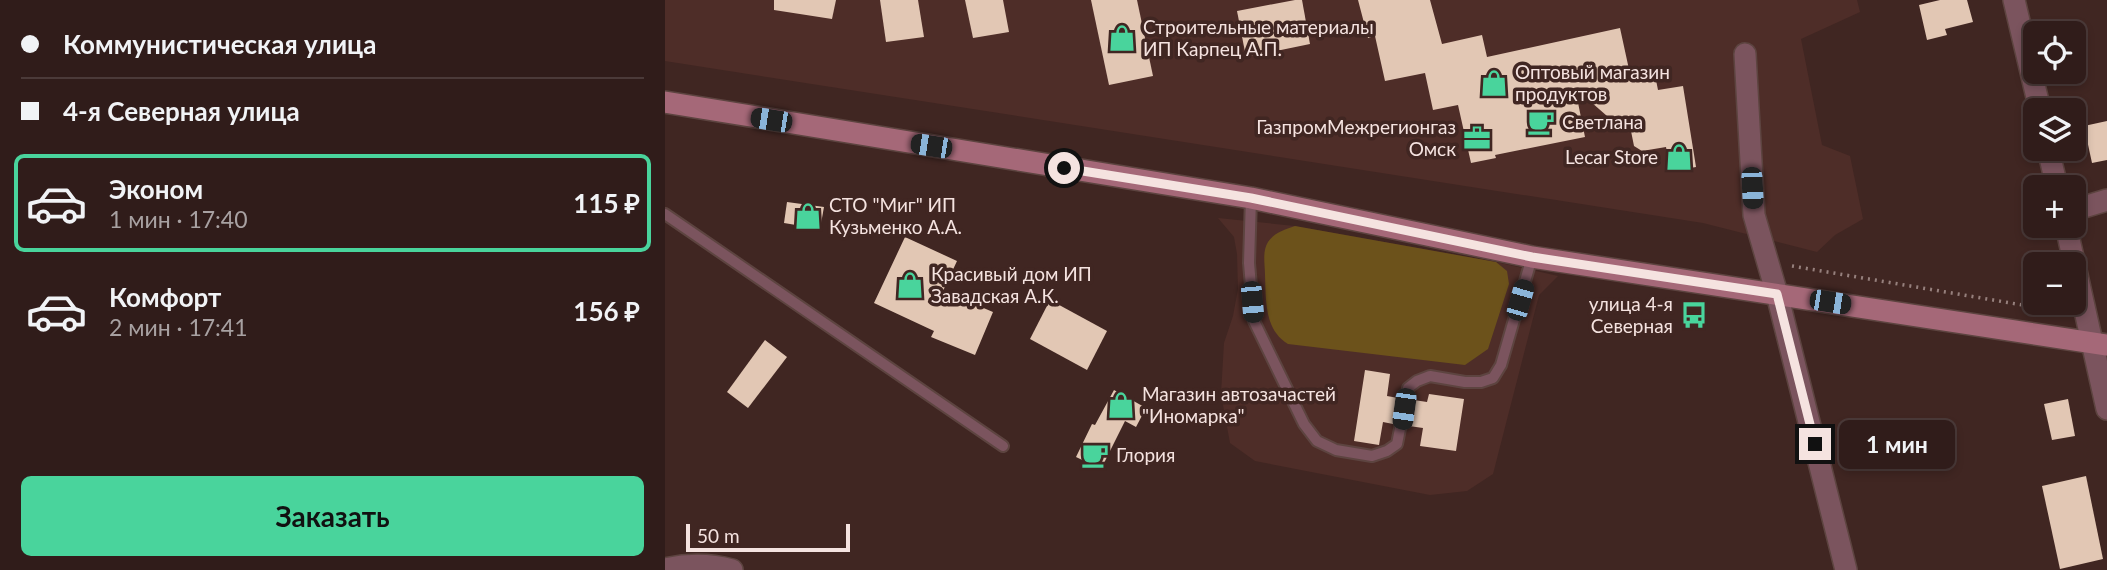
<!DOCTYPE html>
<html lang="ru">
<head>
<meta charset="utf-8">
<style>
	:root { --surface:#301c1a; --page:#3c2927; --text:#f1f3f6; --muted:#a8a1a2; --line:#4b3a39; --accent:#49d49c }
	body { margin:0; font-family:Lato,sans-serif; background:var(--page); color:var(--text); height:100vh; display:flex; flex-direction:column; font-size:26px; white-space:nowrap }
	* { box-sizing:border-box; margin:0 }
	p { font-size:23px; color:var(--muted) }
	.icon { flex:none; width:38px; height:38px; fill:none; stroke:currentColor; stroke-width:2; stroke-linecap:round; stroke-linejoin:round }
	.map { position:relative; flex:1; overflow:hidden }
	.panel { display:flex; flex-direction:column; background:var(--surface); width:665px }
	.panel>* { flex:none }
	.top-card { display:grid; align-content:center; height:154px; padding:0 21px; background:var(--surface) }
	.buttons { position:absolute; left:1358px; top:21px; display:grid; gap:14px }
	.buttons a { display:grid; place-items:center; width:63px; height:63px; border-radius:10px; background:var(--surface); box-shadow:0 4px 10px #0003,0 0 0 2px var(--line); font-size:35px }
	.scale { position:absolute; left:21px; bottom:18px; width:164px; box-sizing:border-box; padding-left:7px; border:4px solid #f5e3e0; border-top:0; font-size:19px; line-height:24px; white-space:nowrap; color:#f5e3e0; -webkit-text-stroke:5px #402622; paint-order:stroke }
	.end { position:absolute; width:32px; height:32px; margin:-16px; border:9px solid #f5e3e0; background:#111; box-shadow:0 0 0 4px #111 }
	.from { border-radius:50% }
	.bubble { position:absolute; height:49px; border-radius:10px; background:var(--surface); box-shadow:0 4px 10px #0003,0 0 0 2px var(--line); font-size:23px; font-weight:700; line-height:49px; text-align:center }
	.car { position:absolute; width:21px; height:42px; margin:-21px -10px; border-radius:9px; box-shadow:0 0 5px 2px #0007; background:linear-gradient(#222 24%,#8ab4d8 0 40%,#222 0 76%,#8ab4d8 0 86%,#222 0) }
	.top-card b { display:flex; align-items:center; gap:24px; height:66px; font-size:26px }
	.top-card b+b { border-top:2px solid var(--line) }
	.top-card i { width:18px; height:18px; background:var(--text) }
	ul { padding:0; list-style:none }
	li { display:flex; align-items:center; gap:21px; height:98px; margin:0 14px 10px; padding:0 7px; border:4px solid transparent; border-radius:10px }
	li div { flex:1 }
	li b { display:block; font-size:26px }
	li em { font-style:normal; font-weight:700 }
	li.on { border-color:var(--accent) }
	li>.icon { width:63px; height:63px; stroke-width:1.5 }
	.button { display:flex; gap:14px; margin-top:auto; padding:14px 21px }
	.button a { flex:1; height:80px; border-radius:10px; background:var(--accent); color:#111; font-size:28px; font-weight:700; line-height:80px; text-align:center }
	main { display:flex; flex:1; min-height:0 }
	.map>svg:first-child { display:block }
</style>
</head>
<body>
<main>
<section class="panel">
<div class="top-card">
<b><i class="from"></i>Коммунистическая улица</b>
<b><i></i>4-я Северная улица</b>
</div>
<ul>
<li class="on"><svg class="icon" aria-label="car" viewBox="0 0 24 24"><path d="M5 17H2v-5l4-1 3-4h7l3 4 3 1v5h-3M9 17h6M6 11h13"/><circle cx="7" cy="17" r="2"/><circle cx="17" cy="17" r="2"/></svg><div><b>Эконом</b><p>1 мин · 17:40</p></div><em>115 ₽</em></li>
<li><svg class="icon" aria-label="car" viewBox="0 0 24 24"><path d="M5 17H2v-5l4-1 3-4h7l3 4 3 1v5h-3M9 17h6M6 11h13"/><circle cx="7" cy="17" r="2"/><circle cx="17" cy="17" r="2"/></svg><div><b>Комфорт</b><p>2 мин · 17:41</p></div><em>156 ₽</em></li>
</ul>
<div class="button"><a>Заказать</a></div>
</section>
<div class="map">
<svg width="1442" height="570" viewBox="0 0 1442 570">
	<rect width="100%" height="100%" fill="#402622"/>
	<g fill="#4e2d28">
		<polygon points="0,0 1192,0 1195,12 1136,39 1157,145 1185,156 1198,219 1170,235 1152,252 1038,223 0,61"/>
		<polygon points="553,218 630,226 831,262 893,276 874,295 828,474 802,491 765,495 590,461 565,443 556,394 559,343 568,316 573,289 572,254 569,237"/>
	</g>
	<path fill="#6c521b" d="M630,226L831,262L842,271L844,284L823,349L800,365L623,344C599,330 601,299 600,275C600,264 597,252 603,242C610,232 619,230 630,226Z"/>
	<g fill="#e2c7b4">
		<polygon points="109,0 171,0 167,19 109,10"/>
		<polygon points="215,0 253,0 259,37 221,42"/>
		<polygon points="300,0 338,0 344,32 308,38"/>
		<polygon points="426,0 472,0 488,76 444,85"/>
		<polygon points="630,0 637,0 645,44 581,57 572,11"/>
		<polygon points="693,0 765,0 777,44 817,35 822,57 955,28 965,74 989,70 993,90 1018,86 1031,167 1014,170 1004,164 1001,147 977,151 969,146 964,121 950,123 910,88 920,137 830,155 831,158 806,163 793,105 768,110 760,73 720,81 710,36 703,38"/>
		<polygon points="1275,0 1302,0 1308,22 1280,29 1282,35 1262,40 1254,5"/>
		<polygon points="1442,121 1442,160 1427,163 1419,126"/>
		<polygon points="122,202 159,207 155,229 119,223"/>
		<polygon points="240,237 292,261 278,291 328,312 310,355 266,337 269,331 209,303"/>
		<polygon points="385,300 442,331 422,370 365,339"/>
		<polygon points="100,340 122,357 83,408 62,392"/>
		<polygon points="700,370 725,374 722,396 733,398 728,424 718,422 714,445 689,441"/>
		<polygon points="449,390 481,408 471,427 460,421 436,469 411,457 427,424 430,425"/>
		<polygon points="764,394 799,399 791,451 755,446 758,428 744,426 749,400 762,402"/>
		<polygon points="1403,399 1410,436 1387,440 1379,404"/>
		<polygon points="1421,476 1438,559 1395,569 1377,486"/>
	</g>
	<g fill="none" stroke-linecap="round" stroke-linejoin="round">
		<defs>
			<g id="lane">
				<polyline points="586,198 584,263 589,321 639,424 652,441 671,450 707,456 722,451 732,444 743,388 752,381 765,376 800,382 816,382 828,378 836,365 867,257"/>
				<polyline points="0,214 338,446"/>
			</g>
			<g id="street">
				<polyline points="1349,0 1375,110"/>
				<polyline points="1080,54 1089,215 1112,294 1181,570"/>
				<polyline points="1383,149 1392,187"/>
				<polyline points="1409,210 1442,200"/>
				<polyline points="1401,226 1442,409"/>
				<path d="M0,569C22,564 45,564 67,570"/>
			</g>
			<polyline id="secondary" points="0,102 586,198 867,257 1442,345"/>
		</defs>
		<use href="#lane" stroke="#5d4440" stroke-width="14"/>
		<use href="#street" stroke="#5d4440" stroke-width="24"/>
		<use href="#secondary" stroke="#5d4440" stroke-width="24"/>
		<polyline stroke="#96807d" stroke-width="3.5" stroke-dasharray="2 5" stroke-linecap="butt" points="1127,266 1399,312"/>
		<use href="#lane" stroke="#7b545e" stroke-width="10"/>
		<use href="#street" stroke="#7b545e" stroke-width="21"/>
		<use href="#secondary" stroke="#a56878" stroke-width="21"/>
	</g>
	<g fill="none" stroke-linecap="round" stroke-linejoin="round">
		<polyline stroke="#f5e3e0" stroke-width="9" points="399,168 586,198 867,257 1112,294 1150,444"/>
	</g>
	<defs>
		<symbol id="shop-bare" viewBox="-9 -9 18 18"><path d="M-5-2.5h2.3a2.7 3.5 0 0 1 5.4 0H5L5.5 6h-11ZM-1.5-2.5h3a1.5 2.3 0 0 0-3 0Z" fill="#49d49c" stroke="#402622" stroke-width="2.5" paint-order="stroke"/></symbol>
		<symbol id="cafe-bare" viewBox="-9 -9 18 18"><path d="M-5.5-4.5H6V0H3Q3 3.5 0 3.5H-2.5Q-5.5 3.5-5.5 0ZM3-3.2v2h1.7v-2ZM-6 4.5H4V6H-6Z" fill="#49d49c" stroke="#402622" stroke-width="2.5" paint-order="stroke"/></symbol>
		<symbol id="office-bare" viewBox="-9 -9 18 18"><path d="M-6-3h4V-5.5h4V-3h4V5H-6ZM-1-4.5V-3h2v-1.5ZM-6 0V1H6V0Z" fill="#49d49c" stroke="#402622" stroke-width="2.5" paint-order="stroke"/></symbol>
		<symbol id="bus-bare" viewBox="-9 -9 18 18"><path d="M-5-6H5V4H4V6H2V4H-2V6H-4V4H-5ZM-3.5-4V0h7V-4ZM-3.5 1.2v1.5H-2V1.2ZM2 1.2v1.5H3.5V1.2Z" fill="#49d49c" stroke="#402622" stroke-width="2.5" paint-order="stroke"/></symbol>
	</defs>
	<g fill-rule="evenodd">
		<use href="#shop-bare" x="438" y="19" width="38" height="38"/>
		<use href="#shop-bare" x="810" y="64" width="38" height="38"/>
		<use href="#cafe-bare" x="857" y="103" width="38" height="38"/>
		<use href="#office-bare" x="793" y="119" width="38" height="38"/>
		<use href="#shop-bare" x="995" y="138" width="38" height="38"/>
		<use href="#shop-bare" x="124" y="197" width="38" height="38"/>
		<use href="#shop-bare" x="226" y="266" width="38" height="38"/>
		<use href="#bus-bare" x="1010" y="296" width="38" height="38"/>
		<use href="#shop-bare" x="437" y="386" width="38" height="38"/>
		<use href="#cafe-bare" x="411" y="436" width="38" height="38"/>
	</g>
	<g text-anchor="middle" stroke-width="7" stroke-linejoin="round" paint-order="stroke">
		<g font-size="19" fill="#f5e3e0" stroke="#402622" text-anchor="start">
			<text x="478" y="34">Строительные материалы<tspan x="478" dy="22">ИП Карпец А.П.</tspan></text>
			<text x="850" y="79">Оптовый магазин<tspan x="850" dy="22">продуктов</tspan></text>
			<text x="897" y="129">Светлана</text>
			<text x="791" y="134" text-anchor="end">ГазпромМежрегионгаз<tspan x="791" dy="22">Омск</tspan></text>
			<text x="993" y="164" text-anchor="end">Lecar Store</text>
			<text x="164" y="212">СТО "Миг" ИП<tspan x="164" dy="22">Кузьменко А.А.</tspan></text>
			<text x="266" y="281">Красивый дом ИП<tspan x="266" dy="22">Завадская А.К.</tspan></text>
			<text x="1008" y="311" text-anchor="end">улица 4-я<tspan x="1008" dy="22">Северная</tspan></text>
			<text x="477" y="401">Магазин автозачастей<tspan x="477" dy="22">"Иномарка"</tspan></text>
			<text x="451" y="462">Глория</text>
		</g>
	</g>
</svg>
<div class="buttons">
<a><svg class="icon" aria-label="locate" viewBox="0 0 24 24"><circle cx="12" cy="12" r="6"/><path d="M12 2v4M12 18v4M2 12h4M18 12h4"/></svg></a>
<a><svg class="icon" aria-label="layers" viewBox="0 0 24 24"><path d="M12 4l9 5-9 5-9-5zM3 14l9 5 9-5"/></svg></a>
<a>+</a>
<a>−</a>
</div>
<div class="scale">50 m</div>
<i class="end from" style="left:399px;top:168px"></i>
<i class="end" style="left:1150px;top:444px"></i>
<div class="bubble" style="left:1174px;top:420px;width:116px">1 мин</div>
<i class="car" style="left:106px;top:120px;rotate:279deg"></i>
<i class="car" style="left:266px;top:146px;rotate:279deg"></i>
<i class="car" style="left:1087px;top:188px;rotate:177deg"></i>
<i class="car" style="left:855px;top:300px;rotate:16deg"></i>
<i class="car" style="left:587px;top:302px;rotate:175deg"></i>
<i class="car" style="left:1165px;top:302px;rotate:99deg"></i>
<i class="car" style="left:739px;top:409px;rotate:188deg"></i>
</div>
</main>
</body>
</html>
